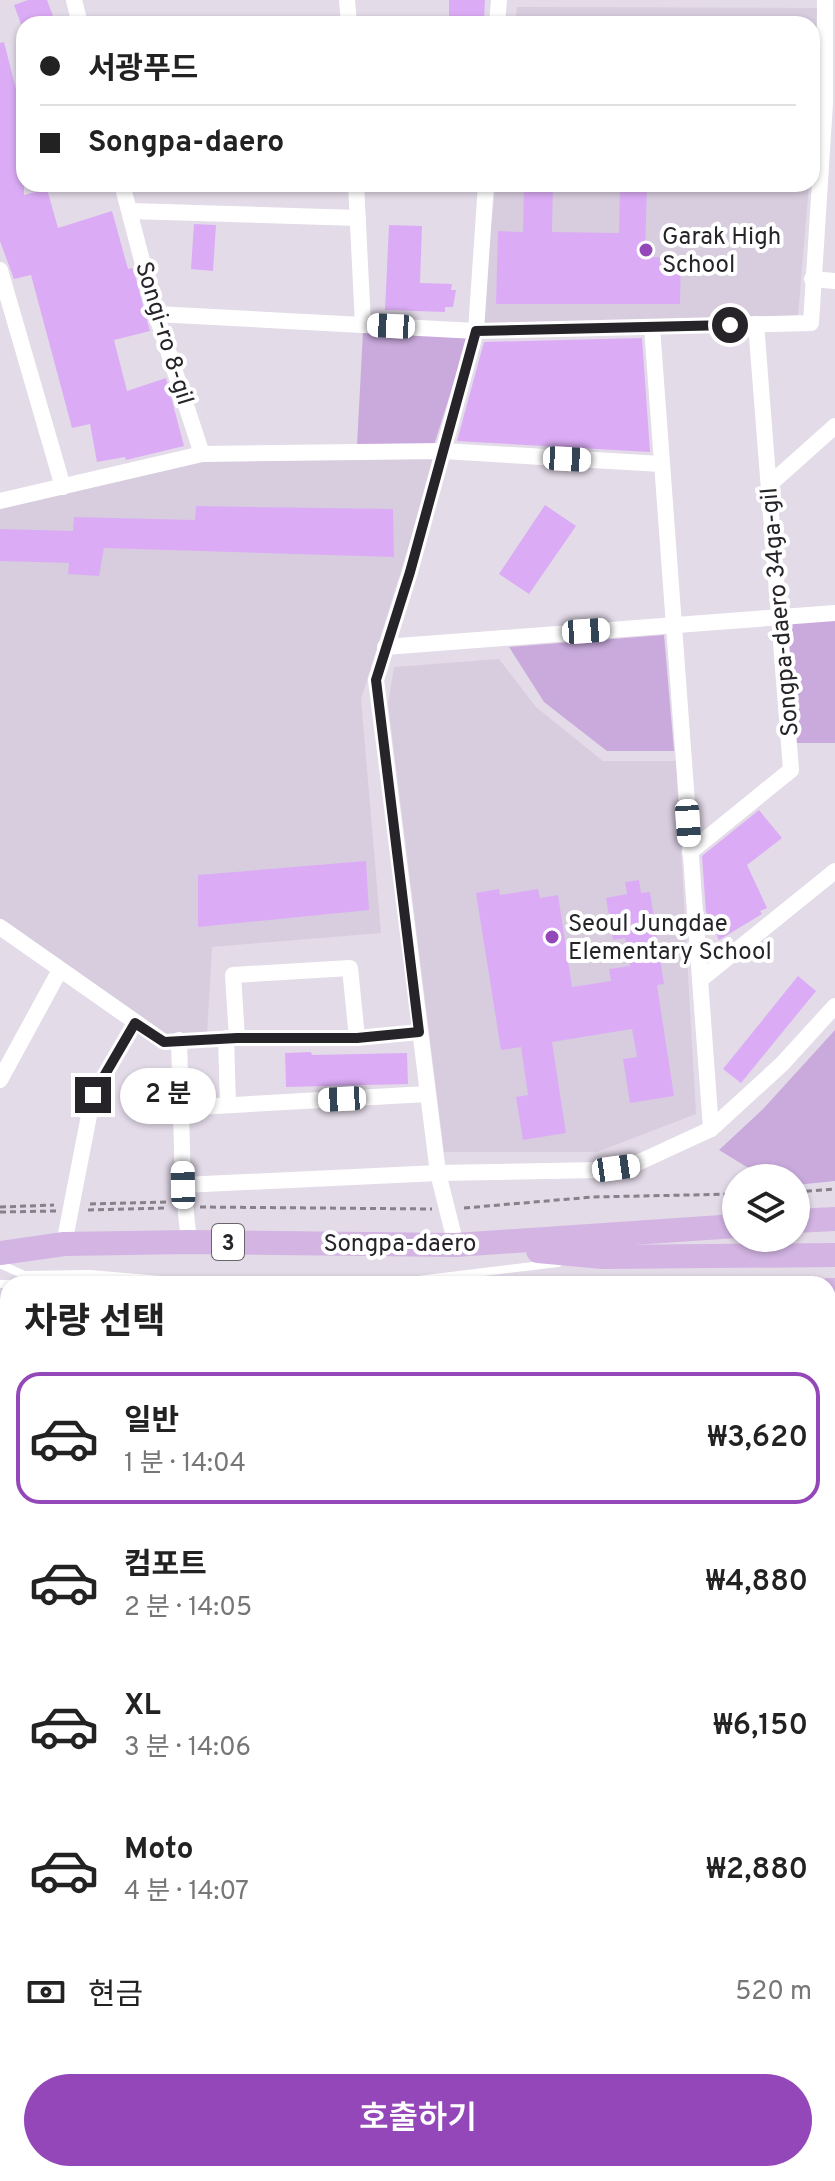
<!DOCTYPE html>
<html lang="ko">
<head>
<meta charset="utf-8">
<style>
	:root { --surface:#fff; --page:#f2f2f2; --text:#222; --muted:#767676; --line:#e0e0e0; --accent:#9447b8 }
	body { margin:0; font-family:Overpass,"Noto Sans KR",sans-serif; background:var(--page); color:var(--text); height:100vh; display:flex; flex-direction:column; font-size:30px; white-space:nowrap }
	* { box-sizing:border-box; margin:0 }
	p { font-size:26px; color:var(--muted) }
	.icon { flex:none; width:44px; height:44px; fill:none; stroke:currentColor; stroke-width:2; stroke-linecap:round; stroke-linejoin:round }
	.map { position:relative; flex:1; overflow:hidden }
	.sheet { position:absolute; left:0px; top:1276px; width:836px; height:906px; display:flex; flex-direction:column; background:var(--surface); border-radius:24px 24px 0 0; box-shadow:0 2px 6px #0004 }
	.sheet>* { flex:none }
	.top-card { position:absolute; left:16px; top:16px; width:804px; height:176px; border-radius:24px; box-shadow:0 2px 6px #0004; display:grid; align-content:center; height:176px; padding:0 24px; background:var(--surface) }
	.tools { position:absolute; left:722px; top:1164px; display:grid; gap:16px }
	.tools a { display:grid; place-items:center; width:88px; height:88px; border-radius:50%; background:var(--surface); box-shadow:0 2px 6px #0004; font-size:40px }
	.end { position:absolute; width:36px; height:36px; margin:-18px; border:10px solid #272429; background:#fff; box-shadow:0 0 0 4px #fff }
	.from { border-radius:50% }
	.bubble { position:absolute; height:56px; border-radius:28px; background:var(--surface); box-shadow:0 2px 6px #0004; font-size:26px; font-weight:600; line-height:56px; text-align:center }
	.car { position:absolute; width:24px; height:48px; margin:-24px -12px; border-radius:10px; box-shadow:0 0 6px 2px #0007; background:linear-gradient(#fff 24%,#345 0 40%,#fff 0 76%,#345 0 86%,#fff 0) }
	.top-card b { display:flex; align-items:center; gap:28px; height:76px; font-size:30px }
	.top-card b+b { border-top:2px solid var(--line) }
	.top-card i { width:20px; height:20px; background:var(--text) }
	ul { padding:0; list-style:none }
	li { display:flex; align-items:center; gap:24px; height:132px; margin:0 16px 12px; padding:0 8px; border:4px solid transparent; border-radius:24px }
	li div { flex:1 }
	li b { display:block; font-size:30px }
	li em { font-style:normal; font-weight:600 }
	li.current { border-color:var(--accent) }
	li>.icon { width:72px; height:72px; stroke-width:1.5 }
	h2 { padding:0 24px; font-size:36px; line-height:96px }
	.pay { display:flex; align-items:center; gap:20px; height:88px; padding:0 24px; font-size:30px }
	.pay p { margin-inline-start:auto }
	.action { display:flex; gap:16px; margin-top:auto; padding:16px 24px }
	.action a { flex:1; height:92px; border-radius:48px; background:var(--accent); color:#fff; font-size:32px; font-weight:600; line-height:92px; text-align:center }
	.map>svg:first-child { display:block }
</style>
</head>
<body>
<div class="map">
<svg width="835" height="2181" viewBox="0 0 835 2181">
	<rect width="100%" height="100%" fill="#e3dbe8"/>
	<g fill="#d8cddf">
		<polygon points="517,7 817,8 812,145 812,24 515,24"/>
		<polygon points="496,184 809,184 798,316 479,325"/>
		<polygon points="436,458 361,699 381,933 212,947 207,1035 170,1039 0,919 0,506 203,459"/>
		<polygon points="499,659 536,707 603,761 676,761 696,1114 597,1152 444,1152 388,703 394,667"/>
	</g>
	<g fill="#caaadd">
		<polygon points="363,332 469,335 434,445 357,445"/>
		<polygon points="835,619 835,743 794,743 785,622"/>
		<polygon points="664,635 674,751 607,751 544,702 509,647"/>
		<polygon points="835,1030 835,1181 796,1185 796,1178 765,1178 719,1150 763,1109"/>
		<polygon points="828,1351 835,1352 835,1449 828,1445"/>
		<polygon points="828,1887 835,1888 835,1954 828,1955"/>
		<polygon points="326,2174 424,2174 422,2181 324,2181"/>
		<polygon points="652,2174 692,2174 688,2181 656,2181"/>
	</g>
	<g fill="#dbacf5">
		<polygon points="28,0 47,0 56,24 21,24 14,5"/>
		<polygon points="449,0 485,0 484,19 449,18"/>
		<polygon points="4,42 24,121 24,195 47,189 58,228 112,211 128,269 133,268 150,331 114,340 127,391 166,378 184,446 126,460 125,457 97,462 90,424 72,428 31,275 14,279 0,241 0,43"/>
		<polygon points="524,184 553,184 552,232 619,233 620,184 647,184 645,257 681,258 680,304 496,304 498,231 523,232"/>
		<polygon points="194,224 216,225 213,271 191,269"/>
		<polygon points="389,225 422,226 420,283 452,284 451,290 456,290 453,307 445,307 445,312 385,310"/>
		<polygon points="642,338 650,452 457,441 484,342"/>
		<polygon points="545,505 576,526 529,594 499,574"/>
		<polygon points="196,506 393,509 394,557 104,548 99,576 68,574 69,563 0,561 0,529 73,531 74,517 195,520"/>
		<polygon points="759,810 782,838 747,865 767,908 760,911 762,914 719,940 706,912 702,856"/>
		<polygon points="366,861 369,910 198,927 198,875"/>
		<polygon points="639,880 641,893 650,892 664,984 657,985 674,1096 630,1103 623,1059 637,1057 632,1029 552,1042 566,1133 523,1140 516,1097 528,1095 521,1047 501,1050 476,893 499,889 500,895 538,889 540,898 558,895 572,987 611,981 609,969 630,966 625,938 613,940 606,898 627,894 625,882"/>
		<polygon points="798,976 816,991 741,1083 723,1069"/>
		<polygon points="311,1052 312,1055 407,1053 408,1084 286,1087 285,1053"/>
	</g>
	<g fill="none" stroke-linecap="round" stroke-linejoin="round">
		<g stroke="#86818a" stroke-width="3" stroke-dasharray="6 4" stroke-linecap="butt">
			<polyline points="796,1192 835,1189"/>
			<polyline points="90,1204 170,1202"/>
			<polyline points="0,1207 54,1205"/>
			<polyline points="200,1207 432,1209"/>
			<polyline points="464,1208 593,1197 736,1194"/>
			<polyline points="88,1210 168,1208"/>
			<polyline points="0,1212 56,1211"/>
			<polyline points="0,1334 8,1334"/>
		</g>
		<g stroke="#fff" stroke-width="8">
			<polyline points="0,1264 24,1275 90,1274 208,1284"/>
			<polyline points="0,1284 89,1282 114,1284"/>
			<polyline points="301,1284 401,1282 558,1263"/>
		</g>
		<g stroke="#fff" stroke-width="16">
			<polyline points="74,0 80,24"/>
			<polyline points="347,0 349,24"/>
			<polyline points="497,24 499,0"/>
			<polyline points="122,184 156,314 202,454"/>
			<polyline points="356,184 363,325"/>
			<polyline points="130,211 358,218"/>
			<polyline points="0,270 63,487"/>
			<polyline points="812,279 835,281"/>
			<polyline points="156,314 476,331 811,323 825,103 825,0"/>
			<polyline points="652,327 711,1129"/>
			<polyline points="769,485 835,426"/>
			<polyline points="0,501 202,454 443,451 661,464"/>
			<polyline points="385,647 835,613"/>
			<polyline points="690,852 791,770 756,324"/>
			<polyline points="0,927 164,1042 237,1038 357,1038 419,1032"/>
			<polyline points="700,980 835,871"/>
			<polyline points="226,1038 228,1105"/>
			<polyline points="237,1038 233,975 350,968 357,1038"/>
			<polyline points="179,1040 183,1185 189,1242"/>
			<polyline points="0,1080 60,970"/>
			<polyline points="181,1108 427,1094"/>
			<polyline points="183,1185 438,1173 600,1170 633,1165 711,1129 782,1064 835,1006"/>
			<polyline points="64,1244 93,1095 135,1023"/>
			<polyline points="456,1245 438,1173 376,680 410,572 476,331 486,184"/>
			<polyline points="0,1389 8,1389"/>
			<polyline points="0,1505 8,1505"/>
		</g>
		<g stroke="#d3b4e3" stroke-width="24">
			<polyline points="796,1221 835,1219"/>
			<polyline points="538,1251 603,1257 835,1255"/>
			<polyline points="0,1253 64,1244 189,1242 456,1245 736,1226"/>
			<polyline points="828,1290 835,1290"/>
			<polyline points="0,1312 8,1312"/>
			<polyline points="828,1323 835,1325"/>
		</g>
	</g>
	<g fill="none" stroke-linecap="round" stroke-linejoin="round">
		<polyline stroke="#272429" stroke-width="10" points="93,1095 135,1023 164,1042 237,1038 357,1038 419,1032 376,680 410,572 476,331 730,325"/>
	</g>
	<g fill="#9447b8" stroke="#fff" stroke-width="3">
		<circle cx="646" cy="250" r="8"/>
		<circle cx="552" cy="937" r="8"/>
	</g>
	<g text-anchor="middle" stroke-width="8" stroke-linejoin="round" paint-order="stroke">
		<rect fill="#fff" stroke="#686669" stroke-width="2" x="212" y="1224" width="32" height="36" rx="6"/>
		<g font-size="22" font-weight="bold" fill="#272429">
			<text x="228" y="1250">3</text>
		</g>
		<g font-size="24" fill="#272429" stroke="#fff" text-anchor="start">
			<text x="662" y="244">Garak High<tspan x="662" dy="28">School</tspan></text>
			<text x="568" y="931">Seoul Jungdae<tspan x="568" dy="28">Elementary School</tspan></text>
		</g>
		<g font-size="24" fill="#272429" stroke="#fff">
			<text transform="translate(165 333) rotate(73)" y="8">Songi-ro 8-gil</text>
			<text transform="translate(779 612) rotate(-95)" y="8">Songpa-daero 34ga-gil</text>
			<text x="400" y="1251">Songpa-daero</text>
		</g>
	</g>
</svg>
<div class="tools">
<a><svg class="icon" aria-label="layers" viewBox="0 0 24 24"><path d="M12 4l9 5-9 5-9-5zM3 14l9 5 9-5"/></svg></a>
</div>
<i class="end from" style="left:730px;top:325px"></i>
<i class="end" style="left:93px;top:1095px"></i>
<div class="bubble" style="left:120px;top:1068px;width:96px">2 분</div>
<i class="car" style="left:391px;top:326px;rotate:273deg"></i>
<i class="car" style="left:567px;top:459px;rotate:93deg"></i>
<i class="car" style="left:586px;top:631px;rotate:86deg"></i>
<i class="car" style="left:688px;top:823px;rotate:176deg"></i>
<i class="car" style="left:342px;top:1099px;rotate:267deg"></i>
<i class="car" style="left:616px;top:1168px;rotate:82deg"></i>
<i class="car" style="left:183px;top:1185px;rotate:359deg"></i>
<div class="top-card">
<b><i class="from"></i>서광푸드</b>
<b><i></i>Songpa-daero</b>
</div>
<section class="sheet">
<h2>차량 선택</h2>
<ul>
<li class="current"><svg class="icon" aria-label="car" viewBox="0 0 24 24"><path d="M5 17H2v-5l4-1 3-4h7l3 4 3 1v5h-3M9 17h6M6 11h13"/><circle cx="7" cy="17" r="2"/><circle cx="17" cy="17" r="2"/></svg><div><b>일반</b><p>1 분 · 14:04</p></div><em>₩3,620</em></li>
<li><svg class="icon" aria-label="car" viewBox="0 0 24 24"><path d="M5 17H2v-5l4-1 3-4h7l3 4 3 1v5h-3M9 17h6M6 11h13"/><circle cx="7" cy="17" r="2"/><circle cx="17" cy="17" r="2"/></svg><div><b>컴포트</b><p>2 분 · 14:05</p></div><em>₩4,880</em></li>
<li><svg class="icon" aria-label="car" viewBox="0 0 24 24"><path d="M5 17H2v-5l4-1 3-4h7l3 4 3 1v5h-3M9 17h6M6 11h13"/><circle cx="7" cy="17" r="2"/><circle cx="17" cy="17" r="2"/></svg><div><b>XL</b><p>3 분 · 14:06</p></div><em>₩6,150</em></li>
<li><svg class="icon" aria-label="car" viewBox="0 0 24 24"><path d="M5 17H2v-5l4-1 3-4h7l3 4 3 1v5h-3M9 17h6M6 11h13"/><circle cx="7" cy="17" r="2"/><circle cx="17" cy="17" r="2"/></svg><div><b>Moto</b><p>4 분 · 14:07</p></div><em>₩2,880</em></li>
</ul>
<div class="pay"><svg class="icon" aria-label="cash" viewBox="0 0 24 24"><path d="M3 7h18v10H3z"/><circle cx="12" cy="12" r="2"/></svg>현금<p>520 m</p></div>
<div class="action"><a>호출하기</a></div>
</section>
</div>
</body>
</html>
